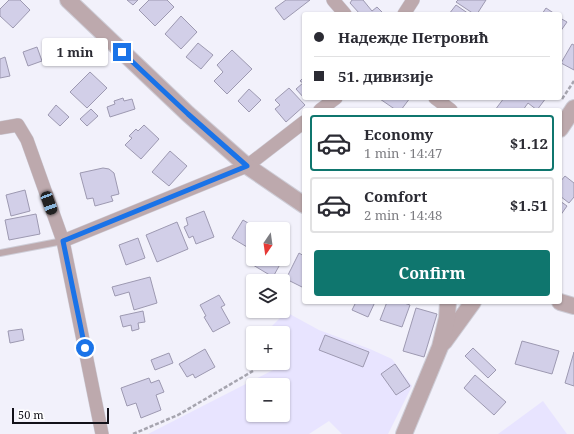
<!DOCTYPE html>
<html lang="en">
<head>
<meta charset="utf-8">
<style>
	:root { --surface:#fff; --page:#f2f2f3; --text:#2b2b33; --muted:#7c7c81; --line:#e1e1e2; --accent:#0f766e }
	body { margin:0; font-family:"Noto Serif",serif; background:var(--page); color:var(--text); height:100vh; display:flex; flex-direction:column; font-size:15px; white-space:nowrap }
	* { box-sizing:border-box; margin:0 }
	p { font-size:13px; color:var(--muted) }
	.icon { flex:none; width:22px; height:22px; fill:none; stroke:currentColor; stroke-width:2; stroke-linecap:round; stroke-linejoin:round }
	.map { position:relative; flex:1; overflow:hidden }
	.sheet { position:absolute; left:302px; top:108px; width:260px; height:196px; display:flex; flex-direction:column; background:var(--surface); border-radius:4px; box-shadow:0 1px 3px #0004 }
	.sheet>* { flex:none }
	.banner { position:absolute; left:302px; top:12px; width:260px; height:88px; border-radius:4px; box-shadow:0 1px 3px #0004; display:grid; align-content:center; height:88px; padding:0 12px; background:var(--surface) }
	.needle { width:26px; rotate:193deg }
	.tools { position:absolute; left:246px; top:222px; display:grid; gap:8px }
	.tools a { display:grid; place-items:center; width:44px; height:44px; border-radius:4px; background:var(--surface); box-shadow:0 1px 3px #0004; font-size:20px }
	.scale { position:absolute; left:12px; bottom:10px; width:97px; box-sizing:border-box; padding-left:4px; border:2px solid #121119; border-top:0; font-size:11px; line-height:14px; white-space:nowrap; color:#121119; -webkit-text-stroke:3px #fff; paint-order:stroke }
	.end { position:absolute; width:18px; height:18px; margin:-9px; border:5px solid #1a73e8; background:#fff; box-shadow:0 0 0 2px #fff }
	.from { border-radius:50% }
	.bubble { position:absolute; height:28px; border-radius:4px; background:var(--surface); box-shadow:0 1px 3px #0004; font-size:13px; font-weight:700; line-height:28px; text-align:center }
	.car { position:absolute; width:12px; height:24px; margin:-12px -6px; border-radius:5px; box-shadow:0 0 3px 1px #0007; background:linear-gradient(#222 24%,#8ab4d8 0 40%,#222 0 76%,#8ab4d8 0 86%,#222 0) }
	.banner b { display:flex; align-items:center; gap:14px; height:38px; font-size:15px }
	.banner b+b { border-top:1px solid var(--line) }
	.banner i { width:10px; height:10px; background:var(--text) }
	ul { padding:7px 0 0; list-style:none }
	li { display:flex; align-items:center; gap:12px; height:56px; margin:0 8px 6px; padding:0 4px; border:2px solid var(--line); border-radius:4px }
	li div { flex:1 }
	li b { display:block; font-size:15px }
	li em { font-style:normal; font-weight:700 }
	li.active { border-color:var(--accent) }
	li>.icon { width:36px; height:36px; stroke-width:1.5 }
	.cta { display:flex; gap:8px; margin-top:auto; padding:8px 12px }
	.cta a { flex:1; height:46px; border-radius:4px; background:var(--accent); color:#fff; font-size:16px; font-weight:700; line-height:46px; text-align:center }
	.map>svg:first-child { display:block }
</style>
</head>
<body>
<div class="map">
<svg width="574" height="434" viewBox="0 0 574 434">
	<rect width="100%" height="100%" fill="#f2f1fb"/>
	<g fill="#e8e4ff" fill-rule="evenodd">
		<path d="M286,312L319,330L370,349L392,359L412,386L388,434H342L329,421L309,434H148L285,364L283,361V333H265ZM253,385H283V415H253Z"/>
		<polygon points="543,401 567,434 498,434"/>
	</g>
	<g fill="#d2cfe8" stroke="#9d99b1">
		<polygon points="9,0 20,0 30,10 13,28 0,16 0,9"/>
		<polygon points="127,0 138,0 133,5"/>
		<polygon points="149,0 167,0 174,7 155,26 139,10"/>
		<polygon points="286,0 310,0 284,20 275,8"/>
		<polygon points="352,0 363,0 372,11 377,7 384,14 360,14 350,3"/>
		<polygon points="458,0 486,0 477,14 474,14 456,2"/>
		<polygon points="456,5 469,14 449,14"/>
		<polygon points="546,8 555,14 542,14"/>
		<polygon points="181,16 197,32 181,49 165,34"/>
		<polygon points="560,18 567,22 560,32"/>
		<polygon points="198,43 213,55 201,69 186,57"/>
		<polygon points="572,44 574,45 574,70 561,63"/>
		<polygon points="37,47 42,61 28,66 23,52"/>
		<polygon points="232,50 252,69 227,94 214,81 223,72 217,65"/>
		<polygon points="5,57 10,76 0,78 0,59"/>
		<polygon points="90,72 107,88 87,108 70,92"/>
		<polygon points="304,77 304,98 296,89 303,83 300,81"/>
		<polygon points="289,88 305,105 286,122 275,109 280,105 275,100"/>
		<polygon points="249,89 261,100 249,112 238,101"/>
		<polygon points="123,98 124,101 132,99 135,109 110,117 107,107 115,104 114,101"/>
		<polygon points="381,98 410,98 401,110 396,110 380,99"/>
		<polygon points="504,98 546,98 537,110 528,103 523,110 495,110"/>
		<polygon points="56,105 69,117 60,126 48,115"/>
		<polygon points="91,109 98,116 87,126 80,119"/>
		<polygon points="144,125 159,139 141,159 125,145 132,138 129,136 136,129 138,131"/>
		<polygon points="170,151 187,166 169,186 152,172"/>
		<polygon points="103,168 109,169 114,173 119,194 111,196 113,201 95,206 93,198 87,199 80,173"/>
		<polygon points="565,176 574,183 574,197 569,203 560,196 560,182"/>
		<polygon points="25,190 30,211 11,216 6,195"/>
		<polygon points="560,201 567,206 560,216"/>
		<polygon points="204,211 214,237 196,244 193,236 189,238 184,227 188,225 186,218"/>
		<polygon points="36,214 40,234 9,240 5,220"/>
		<polygon points="243,220 258,229 253,229 252,250 232,238"/>
		<polygon points="177,222 188,249 157,262 146,235"/>
		<polygon points="138,238 145,258 126,265 119,245"/>
		<polygon points="283,245 289,248 273,277 253,265 256,259 283,259"/>
		<polygon points="299,253 304,256 304,288 286,279"/>
		<polygon points="150,277 157,303 134,310 129,292 115,296 112,287"/>
		<polygon points="219,295 225,305 221,307 230,323 213,332 204,317 206,316 200,305"/>
		<polygon points="356,302 375,302 368,317 352,310"/>
		<polygon points="387,302 401,302 410,305 402,327 380,320"/>
		<polygon points="416,308 437,314 424,357 403,351"/>
		<polygon points="143,311 145,322 138,323 139,329 132,331 131,325 123,327 120,316"/>
		<polygon points="22,329 24,340 10,343 8,331"/>
		<polygon points="325,335 369,352 363,367 319,350"/>
		<polygon points="522,341 559,351 552,374 515,364"/>
		<polygon points="473,348 496,370 488,378 465,356"/>
		<polygon points="205,349 215,367 195,378 193,374 187,377 179,364"/>
		<polygon points="574,352 574,386 565,383"/>
		<polygon points="169,353 173,363 155,370 151,360"/>
		<polygon points="395,364 410,386 396,395 381,374"/>
		<polygon points="475,375 506,402 494,415 464,388"/>
		<polygon points="149,378 151,383 159,380 164,392 156,395 161,410 141,418 136,403 127,406 121,388"/>
	</g>
	<g fill="none" stroke-linecap="round" stroke-linejoin="round">
		<defs>
			<polyline id="service" points="0,253 63,241"/>
			<g id="minor">
				<polyline points="333,0 345,14"/>
				<polyline points="404,14 413,0"/>
				<polyline points="435,98 451,110"/>
				<polyline points="320,110 336,98"/>
				<polyline points="0,128 18,125 27,140 63,241"/>
				<polyline points="102,434 63,241 247,166 304,122"/>
			</g>
			<g id="tertiary">
				<polyline points="68,0 188,114 247,166 304,205"/>
				<polyline points="560,129 574,108"/>
				<polyline points="560,302 574,306"/>
				<polyline points="444,342 473,302"/>
				<polyline points="404,434 440,347 447,318 448,302"/>
			</g>
		</defs>
		<use href="#service" stroke="#cecdd7" stroke-width="8"/>
		<use href="#minor" stroke="#cecdd7" stroke-width="14"/>
		<use href="#tertiary" stroke="#cecdd7" stroke-width="18"/>
		<g stroke="#a6a5af" stroke-width="2.5" stroke-dasharray="4 2" stroke-linecap="butt">
			<polyline points="562,99 574,81"/>
			<polyline points="133,434 178,415 253,371"/>
		</g>
		<use href="#service" stroke="#bda9ad" stroke-width="6"/>
		<use href="#minor" stroke="#bda9ad" stroke-width="13"/>
		<use href="#tertiary" stroke="#bda9ad" stroke-width="16"/>
	</g>
	<g fill="none" stroke-linecap="round" stroke-linejoin="round">
		<polyline stroke="#1a73e8" stroke-width="5" points="85,348 63,241 247,166 188,114 122,52"/>
	</g>
</svg>
<div class="tools">
<a><svg class="needle" viewBox="-14 -14 28 28"><path d="M0-13l5 13h-10z" fill="#e53935"/><path d="M0 13l5-13h-10z" fill="#7c7c81"/></svg></a>
<a><svg class="icon" aria-label="layers" viewBox="0 0 24 24"><path d="M12 4l9 5-9 5-9-5zM3 14l9 5 9-5"/></svg></a>
<a>+</a>
<a>−</a>
</div>
<div class="scale">50 m</div>
<i class="end from" style="left:85px;top:348px"></i>
<i class="end" style="left:122px;top:52px"></i>
<div class="bubble" style="left:42px;top:38px;width:66px">1 min</div>
<i class="car" style="left:49px;top:203px;rotate:160deg"></i>
<div class="banner">
<b><i class="from"></i>Надежде Петровић</b>
<b><i></i>51. дивизије</b>
</div>
<section class="sheet">
<ul>
<li class="active"><svg class="icon" aria-label="car" viewBox="0 0 24 24"><path d="M5 17H2v-5l4-1 3-4h7l3 4 3 1v5h-3M9 17h6M6 11h13"/><circle cx="7" cy="17" r="2"/><circle cx="17" cy="17" r="2"/></svg><div><b>Economy</b><p>1 min · 14:47</p></div><em>$1.12</em></li>
<li><svg class="icon" aria-label="car" viewBox="0 0 24 24"><path d="M5 17H2v-5l4-1 3-4h7l3 4 3 1v5h-3M9 17h6M6 11h13"/><circle cx="7" cy="17" r="2"/><circle cx="17" cy="17" r="2"/></svg><div><b>Comfort</b><p>2 min · 14:48</p></div><em>$1.51</em></li>
</ul>
<div class="cta"><a>Confirm</a></div>
</section>
</div>
</body>
</html>
